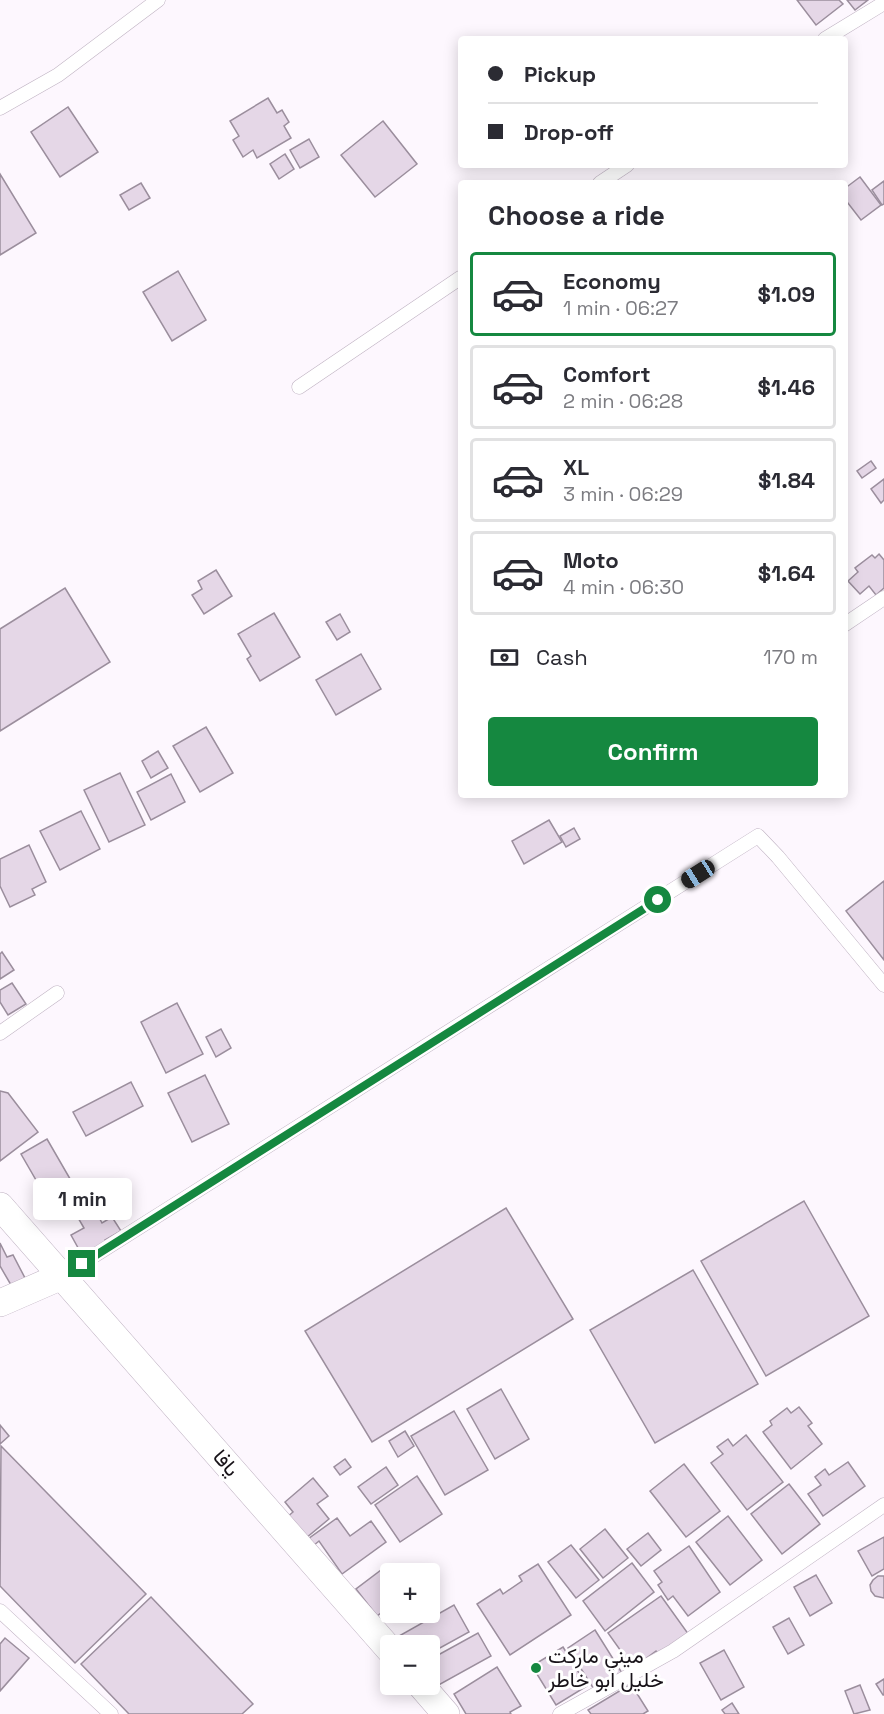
<!DOCTYPE html>
<html lang="en">
<head>
<meta charset="utf-8">
<style>
	:root { --surface:#fff; --page:#f2f2f3; --text:#2b2b33; --muted:#7c7c81; --line:#e1e1e2; --accent:#158840 }
	body { margin:0; font-family:"Space Grotesk",Vazirmatn,sans-serif; background:var(--page); color:var(--text); height:100vh; display:flex; flex-direction:column; font-size:22px; white-space:nowrap }
	* { box-sizing:border-box; margin:0 }
	p { font-size:20px; color:var(--muted) }
	.icon { flex:none; width:33px; height:33px; fill:none; stroke:currentColor; stroke-width:2; stroke-linecap:round; stroke-linejoin:round }
	.map { position:relative; flex:1; overflow:hidden }
	.side { position:absolute; left:458px; top:180px; width:390px; height:618px; display:flex; flex-direction:column; background:var(--surface); border-radius:6px; box-shadow:0 3px 15px #0003 }
	.side>* { flex:none }
	.guide { position:absolute; left:458px; top:36px; width:390px; height:132px; border-radius:6px; box-shadow:0 3px 15px #0003; display:grid; align-content:center; height:132px; padding:0 30px; background:var(--surface) }
	.controls { position:absolute; left:380px; top:1563px; display:grid; gap:12px }
	.controls a { display:grid; place-items:center; width:60px; height:60px; border-radius:6px; background:var(--surface); box-shadow:0 3px 15px #0003; font-size:30px }
	.end { position:absolute; width:27px; height:27px; margin:-14px; border:8px solid #158840; background:#fff; box-shadow:0 0 0 3px #fff }
	.from { border-radius:50% }
	.bubble { position:absolute; height:42px; border-radius:6px; background:var(--surface); box-shadow:0 3px 15px #0003; font-size:20px; font-weight:600; line-height:42px; text-align:center }
	.car { position:absolute; width:18px; height:36px; margin:-18px -9px; border-radius:8px; box-shadow:0 0 4px 2px #0007; background:linear-gradient(#222 24%,#8ab4d8 0 40%,#222 0 76%,#8ab4d8 0 86%,#222 0) }
	.guide b { display:flex; align-items:center; gap:21px; height:57px; font-size:22px }
	.guide b+b { border-top:2px solid var(--line) }
	.guide i { width:15px; height:15px; background:var(--text) }
	ul { padding:0; list-style:none }
	li { display:flex; align-items:center; gap:18px; height:84px; margin:0 12px 9px; padding:0 18px; border:3px solid var(--line); border-radius:6px }
	li div { flex:1 }
	li b { display:block; font-size:22px }
	li em { font-style:normal; font-weight:600 }
	li.active { border-color:var(--accent) }
	li>.icon { width:54px; height:54px; stroke-width:1.5 }
	h2 { padding:0 30px; font-size:27px; line-height:72px }
	.pay { display:flex; align-items:center; gap:15px; height:66px; padding:0 30px; font-size:22px }
	.pay p { margin-inline-start:auto }
	.primary-button { display:flex; gap:12px; margin-top:auto; padding:12px 30px }
	.primary-button a { flex:1; height:69px; border-radius:6px; background:var(--accent); color:#fff; font-size:24px; font-weight:600; line-height:69px; text-align:center }
	.map>svg:first-child { display:block }
</style>
</head>
<body>
<div class="map">
<svg width="884" height="1714" viewBox="0 0 884 1714">
	<rect width="100%" height="100%" fill="#fdf7fe"/>
	<g fill="#e5d7e7" stroke="#9b8e9d" stroke-width="1.5">
		<polygon points="797,0 839,0 843,4 816,25"/>
		<polygon points="847,0 868,0 855,10"/>
		<polygon points="268,98 277,113 282,110 289,122 284,126 291,138 257,158 253,150 243,157 233,140 239,136 230,121"/>
		<polygon points="68,107 98,152 60,177 31,132"/>
		<polygon points="383,121 417,164 375,197 341,155"/>
		<polygon points="309,139 319,157 300,168 290,150"/>
		<polygon points="285,154 294,169 279,179 270,164"/>
		<polygon points="0,174 36,233 0,255"/>
		<polygon points="860,177 881,205 861,220 844,198 844,189"/>
		<polygon points="884,181 884,204 882,205 872,190"/>
		<polygon points="141,183 150,198 129,210 120,195"/>
		<polygon points="178,271 206,320 172,341 143,292"/>
		<polygon points="871,461 876,468 862,478 857,471"/>
		<polygon points="884,479 884,500 881,503 871,489"/>
		<polygon points="879,554 884,560 884,588 876,595 869,586 860,594 848,581 858,572 855,568 872,555 875,558"/>
		<polygon points="216,570 232,596 204,614 192,595 202,589 198,581"/>
		<polygon points="65,588 110,662 0,731 0,629"/>
		<polygon points="274,613 300,657 260,681 247,659 251,656 238,634"/>
		<polygon points="340,614 350,632 337,640 326,622"/>
		<polygon points="361,654 381,689 336,715 316,680"/>
		<polygon points="206,727 233,773 200,792 173,746"/>
		<polygon points="158,751 168,768 151,778 142,761"/>
		<polygon points="120,773 145,825 109,842 84,790"/>
		<polygon points="171,774 185,802 151,820 137,792"/>
		<polygon points="81,811 100,849 60,870 40,831"/>
		<polygon points="549,820 562,842 524,864 512,841"/>
		<polygon points="574,828 580,839 566,847 560,836"/>
		<polygon points="29,845 46,882 32,889 35,895 10,907 0,886 0,859"/>
		<polygon points="884,881 884,960 846,911"/>
		<polygon points="2,952 14,970 0,979 0,954"/>
		<polygon points="12,983 26,1004 8,1015 0,1002 0,990"/>
		<polygon points="177,1003 203,1054 166,1073 141,1022"/>
		<polygon points="221,1029 231,1048 216,1057 206,1037"/>
		<polygon points="205,1075 229,1124 192,1142 168,1093"/>
		<polygon points="131,1082 143,1106 86,1136 73,1112"/>
		<polygon points="0,1091 8,1093 38,1132 0,1161"/>
		<polygon points="47,1139 84,1203 59,1218 53,1207 45,1211 37,1198 44,1194 21,1154"/>
		<polygon points="804,1201 869,1316 766,1376 701,1261"/>
		<polygon points="93,1206 102,1223 112,1217 121,1231 105,1240 111,1250 87,1264 71,1235 84,1228 77,1216"/>
		<polygon points="506,1208 573,1319 372,1442 305,1331"/>
		<polygon points="0,1243 7,1257 13,1255 25,1278 11,1285 0,1266"/>
		<polygon points="693,1270 758,1384 655,1443 590,1330"/>
		<polygon points="501,1389 529,1439 495,1459 467,1409"/>
		<polygon points="799,1407 812,1423 808,1426 822,1444 791,1469 763,1432 772,1425 770,1421 787,1408 791,1413"/>
		<polygon points="454,1411 488,1470 445,1495 411,1436"/>
		<polygon points="0,1425 9,1436 0,1444"/>
		<polygon points="405,1431 414,1446 398,1457 389,1441"/>
		<polygon points="746,1435 783,1482 747,1510 711,1463 723,1454 717,1447 728,1439 733,1446"/>
		<polygon points="1,1446 146,1594 75,1663 0,1586"/>
		<polygon points="345,1459 351,1467 340,1475 334,1467"/>
		<polygon points="848,1462 865,1486 823,1516 808,1494 821,1485 815,1477 825,1469 829,1475"/>
		<polygon points="684,1464 720,1511 686,1537 650,1491"/>
		<polygon points="386,1467 398,1485 371,1504 358,1487"/>
		<polygon points="417,1476 442,1514 400,1542 375,1505"/>
		<polygon points="313,1478 328,1496 317,1504 329,1519 306,1538 286,1518 293,1512 285,1502"/>
		<polygon points="789,1484 820,1524 782,1554 751,1514"/>
		<polygon points="728,1516 762,1560 730,1585 696,1542"/>
		<polygon points="337,1518 350,1536 371,1521 386,1542 342,1574 319,1541 313,1546 308,1539"/>
		<polygon points="605,1529 628,1558 603,1578 580,1549"/>
		<polygon points="648,1533 661,1550 641,1566 627,1549"/>
		<polygon points="884,1537 884,1569 872,1576 858,1551"/>
		<polygon points="571,1545 599,1580 576,1598 548,1562"/>
		<polygon points="689,1546 720,1592 688,1616 673,1596 668,1600 658,1585 662,1582 654,1571"/>
		<polygon points="632,1563 654,1592 605,1631 583,1601"/>
		<polygon points="538,1564 571,1615 510,1655 477,1604 500,1589 503,1594 522,1581 519,1576"/>
		<polygon points="385,1567 390,1574 390,1606 377,1616 356,1589"/>
		<polygon points="816,1575 832,1603 810,1616 794,1587"/>
		<polygon points="878,1576 884,1576 884,1598 875,1596 871,1591 870,1585 873,1580"/>
		<polygon points="661,1596 689,1635 659,1656 656,1651 633,1668 608,1633"/>
		<polygon points="151,1597 253,1704 242,1714 129,1714 81,1664"/>
		<polygon points="454,1605 469,1632 429,1654 429,1646 404,1646 399,1636"/>
		<polygon points="789,1618 804,1645 788,1654 773,1627"/>
		<polygon points="595,1630 622,1673 595,1691 568,1648"/>
		<polygon points="478,1633 491,1656 435,1687 429,1676 429,1660"/>
		<polygon points="5,1638 29,1658 0,1691 0,1644"/>
		<polygon points="563,1647 587,1686 556,1705 532,1666"/>
		<polygon points="724,1650 744,1687 721,1700 700,1663"/>
		<polygon points="497,1667 521,1706 510,1712 511,1714 466,1714 454,1694"/>
		<polygon points="884,1679 884,1695 883,1695 876,1684"/>
		<polygon points="631,1684 648,1711 643,1714 591,1714 588,1710"/>
		<polygon points="860,1685 870,1710 854,1714 845,1691"/>
		<polygon points="732,1703 739,1714 725,1714 722,1710"/>
	</g>
	<g fill="none" stroke-linecap="round" stroke-linejoin="round">
		<defs>
			<g id="service">
				<polyline points="825,39 884,3"/>
				<polyline points="0,108 58,75 158,0"/>
				<polyline points="600,183 627,165"/>
				<polyline points="299,387 460,278"/>
				<polyline points="844,625 884,598"/>
				<polyline points="0,1033 57,993"/>
				<polyline points="62,1276 758,836 778,857 884,985"/>
				<polyline points="0,1611 111,1714"/>
				<polyline points="560,1714 673,1651 884,1505"/>
			</g>
			<g id="minor">
				<polyline points="0,1206 390,1650"/>
				<polyline points="0,1303 62,1276"/>
				<polyline points="420,1684 446,1714"/>
			</g>
		</defs>
		<use href="#service" stroke="#bfb2c2" stroke-width="15"/>
		<use href="#minor" stroke="#bfb2c2" stroke-width="28"/>
		<use href="#service" stroke="#fff" stroke-width="14"/>
		<use href="#minor" stroke="#fff" stroke-width="27"/>
	</g>
	<g fill="none" stroke-linecap="round" stroke-linejoin="round">
		<polyline stroke="#158840" stroke-width="8" points="82,1264 658,900"/>
	</g>
	<circle fill="#158840" stroke="#fff" stroke-width="2" cx="536" cy="1668" r="6"/>
	<g text-anchor="middle" stroke-width="6" stroke-linejoin="round" paint-order="stroke">
		<g font-size="21" fill="#171218" stroke="#fff">
			<text transform="translate(226 1463) rotate(49)" y="7">يافا</text>
		</g>
		<g font-size="21" fill="#171218" stroke="#fff" text-anchor="start">
			<text x="548" y="1663">ميني ماركت<tspan x="548" dy="24">خليل ابو خاطر</tspan></text>
		</g>
	</g>
</svg>
<div class="controls">
<a>+</a>
<a>−</a>
</div>
<i class="end from" style="left:658px;top:900px"></i>
<i class="end" style="left:82px;top:1264px"></i>
<div class="bubble" style="left:33px;top:1178px;width:99px">1 min</div>
<i class="car" style="left:698px;top:874px;rotate:238deg"></i>
<div class="guide">
<b><i class="from"></i>Pickup</b>
<b><i></i>Drop-off</b>
</div>
<section class="side">
<h2>Choose a ride</h2>
<ul>
<li class="active"><svg class="icon" aria-label="car" viewBox="0 0 24 24"><path d="M5 17H2v-5l4-1 3-4h7l3 4 3 1v5h-3M9 17h6M6 11h13"/><circle cx="7" cy="17" r="2"/><circle cx="17" cy="17" r="2"/></svg><div><b>Economy</b><p>1 min · 06:27</p></div><em>$1.09</em></li>
<li><svg class="icon" aria-label="car" viewBox="0 0 24 24"><path d="M5 17H2v-5l4-1 3-4h7l3 4 3 1v5h-3M9 17h6M6 11h13"/><circle cx="7" cy="17" r="2"/><circle cx="17" cy="17" r="2"/></svg><div><b>Comfort</b><p>2 min · 06:28</p></div><em>$1.46</em></li>
<li><svg class="icon" aria-label="car" viewBox="0 0 24 24"><path d="M5 17H2v-5l4-1 3-4h7l3 4 3 1v5h-3M9 17h6M6 11h13"/><circle cx="7" cy="17" r="2"/><circle cx="17" cy="17" r="2"/></svg><div><b>XL</b><p>3 min · 06:29</p></div><em>$1.84</em></li>
<li><svg class="icon" aria-label="car" viewBox="0 0 24 24"><path d="M5 17H2v-5l4-1 3-4h7l3 4 3 1v5h-3M9 17h6M6 11h13"/><circle cx="7" cy="17" r="2"/><circle cx="17" cy="17" r="2"/></svg><div><b>Moto</b><p>4 min · 06:30</p></div><em>$1.64</em></li>
</ul>
<div class="pay"><svg class="icon" aria-label="cash" viewBox="0 0 24 24"><path d="M3 7h18v10H3z"/><circle cx="12" cy="12" r="2"/></svg>Cash<p>170 m</p></div>
<div class="primary-button"><a>Confirm</a></div>
</section>
</div>
</body>
</html>
